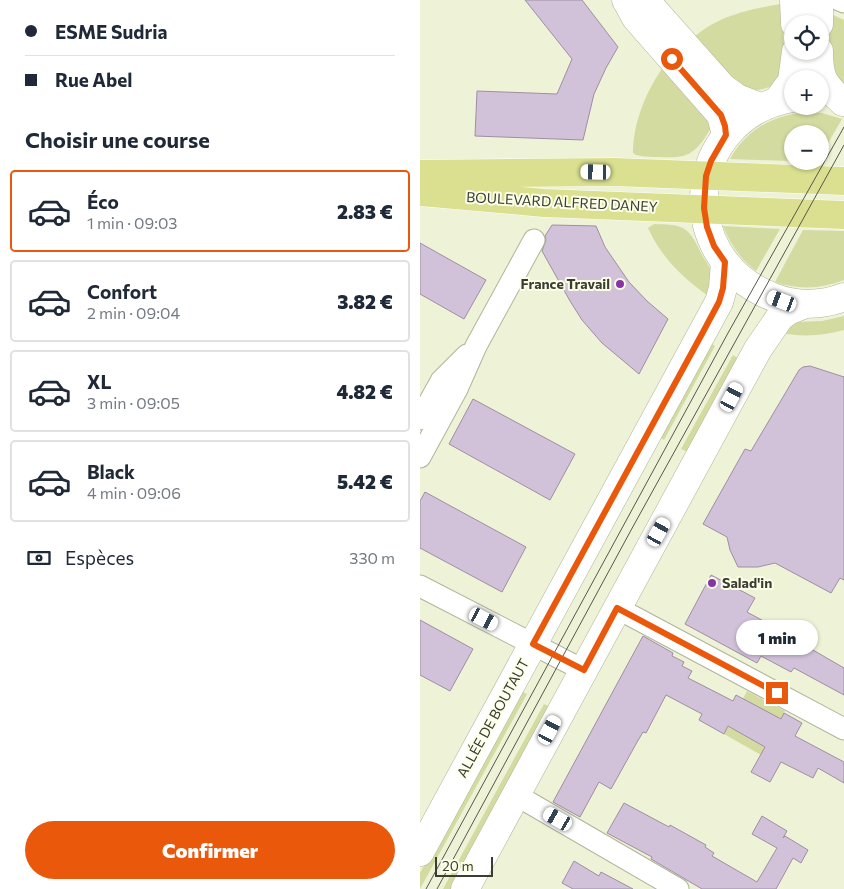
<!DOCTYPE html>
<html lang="fr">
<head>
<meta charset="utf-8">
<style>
	:root { --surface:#fff; --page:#f2f2f3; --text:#1f2937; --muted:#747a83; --line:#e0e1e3; --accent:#ea580c }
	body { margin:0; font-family:Commissioner,sans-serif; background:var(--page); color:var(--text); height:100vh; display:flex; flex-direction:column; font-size:19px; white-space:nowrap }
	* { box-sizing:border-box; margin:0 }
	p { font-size:16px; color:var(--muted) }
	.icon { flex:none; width:28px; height:28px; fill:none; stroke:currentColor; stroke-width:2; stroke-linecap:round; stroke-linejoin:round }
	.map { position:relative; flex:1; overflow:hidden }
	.details { display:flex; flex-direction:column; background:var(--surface); width:420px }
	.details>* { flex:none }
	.top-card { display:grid; align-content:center; height:110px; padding:0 25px; background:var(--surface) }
	.buttons { position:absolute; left:364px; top:15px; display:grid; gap:10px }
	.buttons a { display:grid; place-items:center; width:45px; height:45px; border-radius:50%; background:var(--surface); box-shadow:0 1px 4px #0004; font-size:25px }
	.scale { position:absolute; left:15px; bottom:12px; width:58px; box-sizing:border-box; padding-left:5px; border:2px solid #3b3d32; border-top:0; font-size:14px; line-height:18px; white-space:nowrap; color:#3b3d32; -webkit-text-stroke:4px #fcffe8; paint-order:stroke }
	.end { position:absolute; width:22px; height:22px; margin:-11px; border:6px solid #ea580c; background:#fff; box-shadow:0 0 0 2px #fff }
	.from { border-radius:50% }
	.bubble { position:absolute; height:35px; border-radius:18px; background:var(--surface); box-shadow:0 1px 4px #0004; font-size:16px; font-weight:800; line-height:35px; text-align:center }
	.car { position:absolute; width:15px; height:30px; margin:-15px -8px; border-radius:6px; box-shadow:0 0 4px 1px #0007; background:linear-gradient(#fff 24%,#345 0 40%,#fff 0 76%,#345 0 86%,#fff 0) }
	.top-card b { display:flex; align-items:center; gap:18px; height:48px; font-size:19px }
	.top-card b+b { border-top:1px solid var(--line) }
	.top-card i { width:12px; height:12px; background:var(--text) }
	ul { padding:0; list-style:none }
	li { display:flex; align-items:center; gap:15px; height:82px; margin:0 10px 8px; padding:0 15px; border:2px solid var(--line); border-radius:5px }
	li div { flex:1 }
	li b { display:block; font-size:19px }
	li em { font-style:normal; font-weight:800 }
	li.current { border-color:var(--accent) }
	li>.icon { width:45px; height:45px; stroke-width:1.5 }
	h2 { padding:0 25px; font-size:22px; line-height:60px }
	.pay { display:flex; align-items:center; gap:12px; height:55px; padding:0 25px; font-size:19px }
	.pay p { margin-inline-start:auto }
	.action { display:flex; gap:10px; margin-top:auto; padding:10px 25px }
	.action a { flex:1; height:58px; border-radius:30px; background:var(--accent); color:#fff; font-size:20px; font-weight:800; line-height:58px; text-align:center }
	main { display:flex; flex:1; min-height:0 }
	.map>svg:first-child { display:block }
</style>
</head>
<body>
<main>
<section class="details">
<div class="top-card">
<b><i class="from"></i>ESME Sudria</b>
<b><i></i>Rue Abel</b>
</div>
<h2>Choisir une course</h2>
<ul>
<li class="current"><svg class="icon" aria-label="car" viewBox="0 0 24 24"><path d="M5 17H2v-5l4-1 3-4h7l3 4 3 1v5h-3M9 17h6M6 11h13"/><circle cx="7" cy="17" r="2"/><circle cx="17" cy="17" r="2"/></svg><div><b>Éco</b><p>1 min · 09:03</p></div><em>2.83 €</em></li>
<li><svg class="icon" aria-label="car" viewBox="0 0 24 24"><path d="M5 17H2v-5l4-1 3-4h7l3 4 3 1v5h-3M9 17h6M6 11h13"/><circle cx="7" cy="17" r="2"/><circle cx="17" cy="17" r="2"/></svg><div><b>Confort</b><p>2 min · 09:04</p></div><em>3.82 €</em></li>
<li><svg class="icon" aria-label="car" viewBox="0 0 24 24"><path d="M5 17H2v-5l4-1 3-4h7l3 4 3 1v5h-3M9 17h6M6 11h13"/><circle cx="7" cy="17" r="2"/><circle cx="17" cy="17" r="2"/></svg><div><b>XL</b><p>3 min · 09:05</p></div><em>4.82 €</em></li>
<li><svg class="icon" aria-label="car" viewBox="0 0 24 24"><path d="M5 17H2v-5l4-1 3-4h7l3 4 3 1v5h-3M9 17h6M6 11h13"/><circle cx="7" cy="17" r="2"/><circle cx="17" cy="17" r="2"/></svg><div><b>Black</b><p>4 min · 09:06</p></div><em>5.42 €</em></li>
</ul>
<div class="pay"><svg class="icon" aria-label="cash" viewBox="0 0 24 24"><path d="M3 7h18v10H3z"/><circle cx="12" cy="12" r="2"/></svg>Espèces<p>330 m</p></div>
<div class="action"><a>Confirmer</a></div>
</section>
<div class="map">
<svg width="424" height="889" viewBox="0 0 424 889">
	<rect width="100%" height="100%" fill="#eef2d6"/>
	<g fill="#d4dba1">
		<path d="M361,4L363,8L364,71L353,86L339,90L320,89L272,39C296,16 330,9 361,4Z"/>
		<path d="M407,12L424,20V84C401,68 407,37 407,12Z"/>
		<path d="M244,66L288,113L291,128C276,153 269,159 240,157C232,157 224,157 216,155L213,153C213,123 226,91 244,66Z"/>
		<path d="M386,112L402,113L422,119L400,157V134H372V161H398L397,162L310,159C326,130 353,115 386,112Z"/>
		<path d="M234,224C260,225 267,224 279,249C283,258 289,265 293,274L287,295C262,277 241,257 228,228Z"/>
		<path d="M303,226L360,229L336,271C320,259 311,245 303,226Z"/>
		<path d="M383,230L424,231V280C401,289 378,290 355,282Z"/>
		<path d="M424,316V330C403,336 382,337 361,333V330L376,322L402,321Z"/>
		<polygon points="288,342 295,346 244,440 237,435"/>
		<polygon points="313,355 320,360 270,453 261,449"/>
		<polygon points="99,690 107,694 0,889 0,873"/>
		<polygon points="327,691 365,711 341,755 304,734"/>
		<polygon points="124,704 132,708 32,889 23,889"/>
	</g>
	<g fill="#d2c2d9" stroke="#9e8ea4">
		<polygon points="105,0 162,0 198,47 186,68 174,94 163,140 55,136 57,91 137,94 152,59"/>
		<polygon points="132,225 176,226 185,247 209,282 227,301 248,319 219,374 182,343 162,320 150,301 122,251 126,240 125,236"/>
		<polygon points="0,243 66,280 44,319 0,294"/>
		<polygon points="390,366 424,377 424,580 420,578 411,593 355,563 338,567 318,567 310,550 307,537 283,524 325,449 331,451 379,370 383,367"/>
		<polygon points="53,399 155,454 130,500 29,444"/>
		<polygon points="5,492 106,547 82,592 0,548 0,501"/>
		<polygon points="291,575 335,598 327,612 387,645 386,646 424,668 424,695 374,668 371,672 341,656 337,663 265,624"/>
		<polygon points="0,620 53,649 30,691 0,675"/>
		<polygon points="223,636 253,653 252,656 264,662 262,666 272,671 268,678 313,701 316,695 361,719 364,713 382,723 375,736 424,762 424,783 398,768 393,778 361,762 350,782 331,772 345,747 308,726 304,734 279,720 282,714 246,695 226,733 223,732 216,744 191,789 179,782 160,817 133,802"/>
		<polygon points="204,803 249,827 250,825 286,845 285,847 294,853 292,856 337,882 357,848 332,834 342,816 367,831 363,838 365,836 388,850 381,863 373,858 356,889 282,889 231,859 232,857 187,833"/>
		<polygon points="154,861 179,876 181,872 213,889 153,889 142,883"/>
	</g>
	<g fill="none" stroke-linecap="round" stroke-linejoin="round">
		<defs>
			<g id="minor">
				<polyline points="419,0 424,2"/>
				<polyline points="0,419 21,381 47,355"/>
				<polyline points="0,457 37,389 56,346 114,240"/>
				<polyline points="0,586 163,670"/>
				<polyline points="197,608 424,729"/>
				<polyline points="96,795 258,889"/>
			</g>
			<g id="tertiary">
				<polyline points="206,0 216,18 301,115 306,135"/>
				<polyline points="225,0 303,88 317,98 340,107"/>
			</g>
			<g id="secondary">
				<polyline points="374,0 375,24"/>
				<polyline points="399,0 399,24"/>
				<path d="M399,51C399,78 403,84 423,102"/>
				<path d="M372,98C265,117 252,258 353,297C375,306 402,306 424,297"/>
				<polyline points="358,100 372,81 376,51"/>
				<polyline points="0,852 299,302 303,288 305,262"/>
				<polyline points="45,889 338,349 360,317 368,311 385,304"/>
			</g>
			<g id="primary">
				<polyline points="0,174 194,172 424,181"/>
				<polyline points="0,192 124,203 424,215"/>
			</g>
		</defs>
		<use href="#minor" stroke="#b0b499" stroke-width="23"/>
		<use href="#tertiary" stroke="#b0b499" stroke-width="29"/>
		<use href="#secondary" stroke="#b0b499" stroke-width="29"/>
		<use href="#primary" stroke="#fff" stroke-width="29"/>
		<use href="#minor" stroke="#fff" stroke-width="21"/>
		<use href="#tertiary" stroke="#fff" stroke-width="28"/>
		<use href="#secondary" stroke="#fff" stroke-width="28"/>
		<use href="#primary" stroke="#dae090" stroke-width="28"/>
		<g stroke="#56584b" stroke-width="1">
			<polyline points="6,889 308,333 424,127"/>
			<polyline points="17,889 210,532 424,145"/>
		</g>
	</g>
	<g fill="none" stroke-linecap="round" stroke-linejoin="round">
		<polyline stroke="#ea580c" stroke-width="6" points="252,59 301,115 305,126 306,135 291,161 286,176 284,208 287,227 294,246 305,262 303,288 299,302 283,332 113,644 164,670 197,608 357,693"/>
	</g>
	<g fill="#8735a4" stroke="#fcffe8" stroke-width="2">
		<circle cx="200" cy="284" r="5"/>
		<circle cx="292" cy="583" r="5"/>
	</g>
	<g text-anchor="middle" stroke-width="4" stroke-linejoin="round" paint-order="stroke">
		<g font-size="14" fill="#3b3d32" stroke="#fcffe8">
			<text transform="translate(142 202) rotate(3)" y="5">BOULEVARD ALFRED DANEY</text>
			<text transform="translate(73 718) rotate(-61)" y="5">ALLÉE DE BOUTAUT</text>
		</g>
		<g font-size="14" font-weight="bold" fill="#3b3d32" stroke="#fcffe8" text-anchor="end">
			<text x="190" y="289">France Travail</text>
			<text x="302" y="588" text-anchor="start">Salad'in</text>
		</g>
	</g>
</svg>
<div class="buttons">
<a><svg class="icon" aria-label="locate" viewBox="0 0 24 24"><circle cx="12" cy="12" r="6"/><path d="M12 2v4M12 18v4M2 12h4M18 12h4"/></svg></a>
<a>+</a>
<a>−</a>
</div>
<div class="scale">20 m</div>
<i class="end from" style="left:252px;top:59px"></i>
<i class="end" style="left:357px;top:693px"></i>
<div class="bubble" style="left:316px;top:620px;width:82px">1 min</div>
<i class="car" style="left:176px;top:172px;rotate:271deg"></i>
<i class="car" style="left:362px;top:301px;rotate:291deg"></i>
<i class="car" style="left:312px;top:397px;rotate:28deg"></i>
<i class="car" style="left:239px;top:532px;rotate:29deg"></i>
<i class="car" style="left:64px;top:619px;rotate:117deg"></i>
<i class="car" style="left:130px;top:730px;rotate:28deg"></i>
<i class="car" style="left:138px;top:819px;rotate:300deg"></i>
</div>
</main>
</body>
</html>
